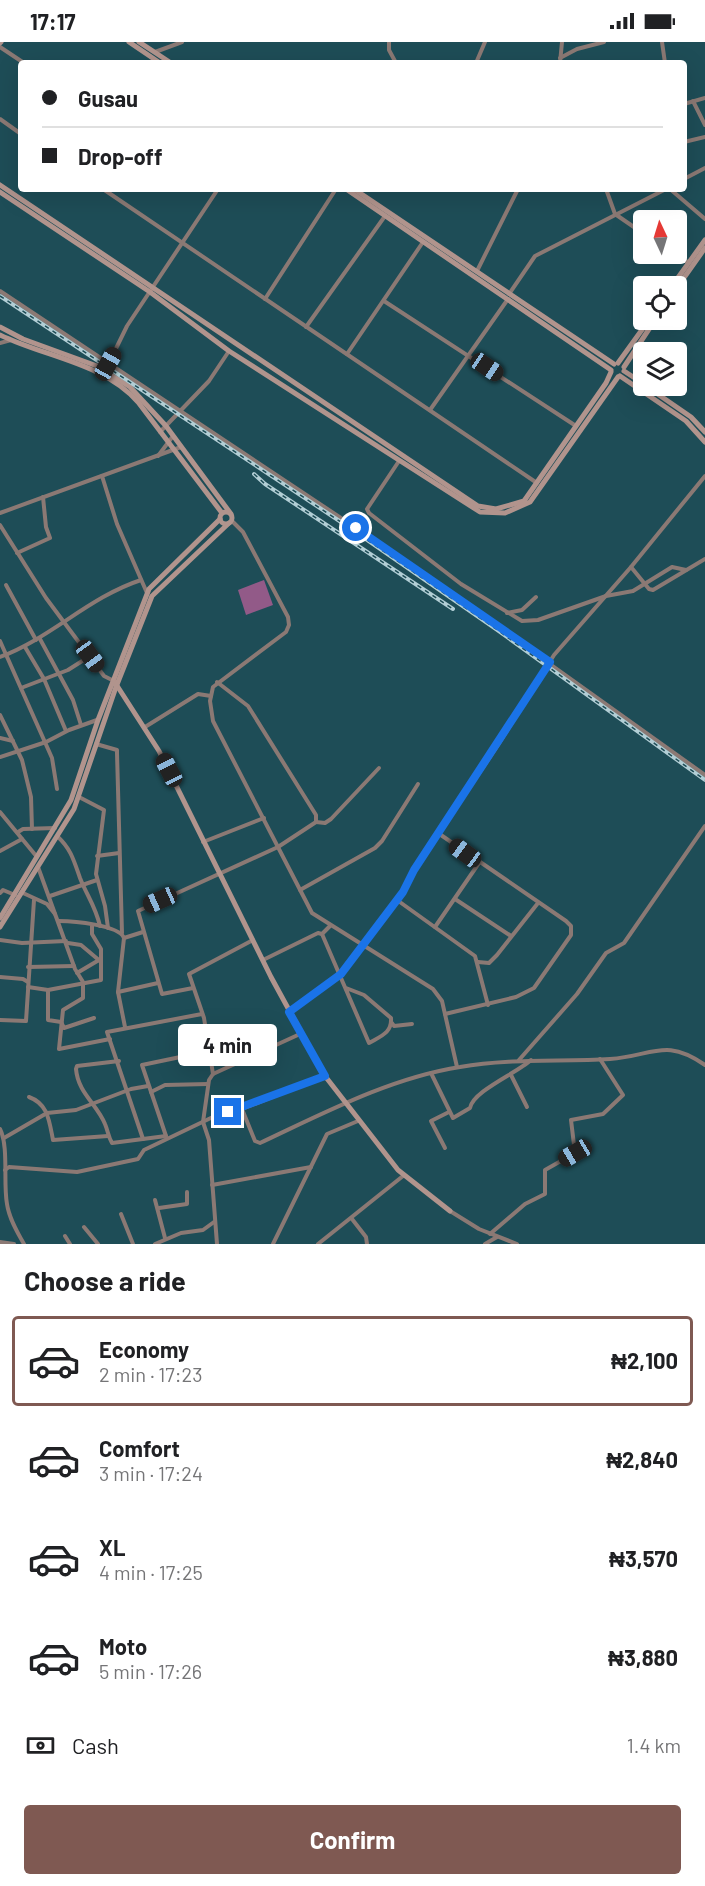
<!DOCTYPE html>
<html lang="en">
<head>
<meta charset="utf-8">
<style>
	:root { --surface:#fff; --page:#f2f2f2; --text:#202124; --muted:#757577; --line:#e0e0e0; --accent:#7f5952 }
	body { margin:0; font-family:Barlow,sans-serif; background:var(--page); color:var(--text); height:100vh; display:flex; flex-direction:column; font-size:22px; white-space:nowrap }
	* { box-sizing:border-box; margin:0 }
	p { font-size:20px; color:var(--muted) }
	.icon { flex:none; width:33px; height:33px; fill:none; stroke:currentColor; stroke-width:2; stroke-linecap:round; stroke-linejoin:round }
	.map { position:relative; height:1202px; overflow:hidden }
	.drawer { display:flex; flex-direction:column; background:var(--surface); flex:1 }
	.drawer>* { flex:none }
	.banner { position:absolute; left:18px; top:18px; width:669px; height:132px; border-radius:6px; box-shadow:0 6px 24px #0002; display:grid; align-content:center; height:132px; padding:0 24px; background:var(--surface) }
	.needle { width:39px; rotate:356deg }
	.buttons { position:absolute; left:633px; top:168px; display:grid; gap:12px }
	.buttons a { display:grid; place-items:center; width:54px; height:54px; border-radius:6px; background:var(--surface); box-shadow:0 6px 24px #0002; font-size:30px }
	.end { position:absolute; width:27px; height:27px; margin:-14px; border:8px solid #1a73e8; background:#fff; box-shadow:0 0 0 3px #fff }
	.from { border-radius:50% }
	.bubble { position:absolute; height:42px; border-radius:6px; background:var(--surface); box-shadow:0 6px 24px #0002; font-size:20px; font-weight:700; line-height:42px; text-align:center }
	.car { position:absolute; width:18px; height:36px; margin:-18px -9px; border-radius:8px; box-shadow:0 0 4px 2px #0007; background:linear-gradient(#222 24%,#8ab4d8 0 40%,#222 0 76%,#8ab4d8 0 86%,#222 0) }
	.banner b { display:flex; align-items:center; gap:21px; height:57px; font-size:22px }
	.banner b+b { border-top:2px solid var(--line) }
	.banner i { width:15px; height:15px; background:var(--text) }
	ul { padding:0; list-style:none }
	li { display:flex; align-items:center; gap:18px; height:90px; margin:0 12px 9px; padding:0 12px; border:3px solid transparent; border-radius:6px }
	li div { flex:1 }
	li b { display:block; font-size:22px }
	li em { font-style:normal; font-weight:700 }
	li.on { border-color:var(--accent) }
	li>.icon { width:54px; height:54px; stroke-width:1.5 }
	h2 { padding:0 24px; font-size:27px; line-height:72px }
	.pay { display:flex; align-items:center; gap:15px; height:66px; padding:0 24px; font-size:22px }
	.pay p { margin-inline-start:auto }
	.action { display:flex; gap:12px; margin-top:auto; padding:12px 24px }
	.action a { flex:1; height:69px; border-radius:6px; background:var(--accent); color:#fff; font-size:24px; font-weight:700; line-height:69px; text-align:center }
	.status { display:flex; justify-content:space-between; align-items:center; height:42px; padding:0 30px; background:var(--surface); direction:ltr }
	.status svg { height:16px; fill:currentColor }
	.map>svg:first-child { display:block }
</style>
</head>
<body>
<div class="status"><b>17:17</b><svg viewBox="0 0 49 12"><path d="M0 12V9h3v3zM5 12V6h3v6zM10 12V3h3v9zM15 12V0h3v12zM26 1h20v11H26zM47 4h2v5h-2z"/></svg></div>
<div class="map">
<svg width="705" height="1202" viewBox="0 0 705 1202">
	<rect width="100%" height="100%" fill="#1e4d57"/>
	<polygon fill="#925a88" points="264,538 273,563 246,573 238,548"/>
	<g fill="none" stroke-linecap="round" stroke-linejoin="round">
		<g stroke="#8b7974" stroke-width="4">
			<polyline points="389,0 389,8 396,21"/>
			<polyline points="662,0 665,21"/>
			<polyline points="0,5 24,21"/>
			<polyline points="155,10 182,0"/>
			<polyline points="560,16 577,7 604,0"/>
			<polyline points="476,21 485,0"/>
			<polyline points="560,21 562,0"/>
			<polyline points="693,59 705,83"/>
			<polyline points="684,62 705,56"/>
			<polyline points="0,77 21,92"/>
			<polyline points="684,100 705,95"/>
			<polyline points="684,137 705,126"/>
			<polyline points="103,147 537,441"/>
			<polyline points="606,147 615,172 644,192"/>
			<polyline points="670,147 705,177"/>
			<polyline points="675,212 689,221"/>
			<polyline points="477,229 518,147"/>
			<polyline points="0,249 404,518 705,733"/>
			<polyline points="509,252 535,214 666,147"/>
			<polyline points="265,257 336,147"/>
			<polyline points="384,259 576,384"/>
			<polyline points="306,285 385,174"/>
			<polyline points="0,301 11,298"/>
			<polyline points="347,312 423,200"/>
			<polyline points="105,329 127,284 218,147"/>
			<polyline points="430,368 508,257"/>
			<polyline points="160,390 209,339 229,309"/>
			<polyline points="158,414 173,394"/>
			<polyline points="399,419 367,467 369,471 461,542 522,579 538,578 606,554 633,549 672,525 686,528"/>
			<polyline points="102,434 117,482 147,551"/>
			<polyline points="0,471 181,405"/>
			<polyline points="232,479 243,490 288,575 289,583 286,590 213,645 210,659 213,679 312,871 433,947 442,959 457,1025"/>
			<polyline points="0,483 46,556 104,634 114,639"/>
			<polyline points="17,511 50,496 46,485 43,455"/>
			<polyline points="631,525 649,547 653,548 705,517"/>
			<polyline points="6,543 36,598"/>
			<polyline points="507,571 522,568 536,555"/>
			<polyline points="40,597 73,658 81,683"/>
			<polyline points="0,599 52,716 57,747"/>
			<polyline points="25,605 44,637 66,689"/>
			<path d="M0,615C51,596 89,555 141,538"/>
			<polyline points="21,646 68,628 90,614"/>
			<polyline points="0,673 22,718 31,755 32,787"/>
			<polyline points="145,685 198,652 211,654"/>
			<polyline points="0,696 13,699"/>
			<polyline points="96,702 117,708 117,711 122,891"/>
			<polyline points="0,715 46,700 69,688 97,678"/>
			<polyline points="79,755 104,768 96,832 105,864 108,886"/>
			<polyline points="0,770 37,815"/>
			<polyline points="316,780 325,781 331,777 379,726"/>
			<polyline points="18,790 23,787 55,786"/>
			<polyline points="438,791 566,879 571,884 571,893 534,946 516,955 445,972"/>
			<path d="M58,795C71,807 74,819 80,836C87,854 95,863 100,884"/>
			<polyline points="203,800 264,776"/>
			<polyline points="0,809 22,797"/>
			<polyline points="97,814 119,811"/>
			<polyline points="38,825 75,927 83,940 83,956 63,968 59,1007 110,997"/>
			<polyline points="300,848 375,806 382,799 418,742"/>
			<polyline points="0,851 3,848 15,853"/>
			<polyline points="23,851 47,862 55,872"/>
			<polyline points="50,854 97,838"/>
			<polyline points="455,857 511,894"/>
			<polyline points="397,858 475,914 488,963"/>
			<path d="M59,879C73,879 119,883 124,896L118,950L125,985"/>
			<polyline points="435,885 479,821"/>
			<path d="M322,892L369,1001C381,994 392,991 391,976L364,953L346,946"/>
			<polyline points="124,896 143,890"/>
			<polyline points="0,898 22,901 66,899"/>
			<polyline points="68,901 81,903 100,919"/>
			<polyline points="263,918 318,891 322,892 330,884"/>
			<polyline points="478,920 489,921 497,913 538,861"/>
			<polyline points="28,925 74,924"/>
			<polyline points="77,931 99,918"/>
			<polyline points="0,935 23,937 28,940"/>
			<polyline points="28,945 48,948 48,978 61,980 64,986 94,976"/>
			<polyline points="193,946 162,952 138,869 278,805 316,780 316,773 248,664 217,640"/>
			<polyline points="48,948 101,938 101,907 92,892 92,884"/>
			<polyline points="118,950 158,941"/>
			<polyline points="289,970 341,932 403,850 414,828 498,703 554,613 631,525 705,434"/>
			<polyline points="0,978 26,979 34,858"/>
			<polyline points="392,981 394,984 412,982"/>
			<polyline points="519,1018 577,952 606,911 624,901 705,784"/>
			<path d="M119,1019L77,1024L76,1027C78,1051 97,1062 105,1082C108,1089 108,1094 112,1101L166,1094"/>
			<path d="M431,1031L453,1076L470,1066C473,1049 517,1031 531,1018"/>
			<polyline points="213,1032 204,976 189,932 253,898"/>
			<polyline points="511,1033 527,1065"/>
			<polyline points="151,1050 165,1043 208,1042"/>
			<path d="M29,1055C48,1062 49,1078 53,1098L108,1094"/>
			<path d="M242,1067L255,1099L260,1101C324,1071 390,1036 460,1025C510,1016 559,1020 610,1017C653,1014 665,995 705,1023"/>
			<path d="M0,1087C9,1105 3,1141 7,1162C9,1176 17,1190 24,1202"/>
			<polyline points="166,1094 142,1023 209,1009"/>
			<polyline points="4,1096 47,1071 76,1068 131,1047 148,1044"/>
			<polyline points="143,1097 107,990 202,972"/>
			<polyline points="445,1106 431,1079 449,1070"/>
			<polyline points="5,1128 9,1125 77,1130 138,1117 144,1108 215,1074 242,1067 325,1034"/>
			<polyline points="212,1143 311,1125"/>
			<polyline points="155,1158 165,1196"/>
			<polyline points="159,1166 187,1162 187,1150"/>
			<polyline points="450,1169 479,1187 517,1202"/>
			<polyline points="121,1172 133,1202"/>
			<polyline points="352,1177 366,1195 367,1202"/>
			<polyline points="84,1185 98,1202"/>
			<polyline points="490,1192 525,1162 545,1152 545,1128 575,1111 571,1078 603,1072 623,1053 600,1017"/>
			<polyline points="65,1194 70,1202"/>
			<polyline points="0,1200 14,1202"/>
			<polyline points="155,1202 181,1191 203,1188 214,1180"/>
			<polyline points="217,1202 209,1098 203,1080 209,1038 213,1032 300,992"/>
			<polyline points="273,1202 327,1092 358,1079"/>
			<polyline points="318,1202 403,1134"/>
			<polyline points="485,1202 497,1195"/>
		</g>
		<g stroke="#b1948d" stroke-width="5">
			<polyline points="129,0 160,21"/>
			<polyline points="139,0 171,21"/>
			<polyline points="0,1 1,0"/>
			<polyline points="0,143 478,464 496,467 524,459 606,341 611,330"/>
			<polyline points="346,147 611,328"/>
			<polyline points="354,147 614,322"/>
			<polyline points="0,150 150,250 229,309 480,470 505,471 530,460 618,335"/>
			<polyline points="672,244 705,198"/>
			<polyline points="676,247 705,206"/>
			<polyline points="0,285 23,297 97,324 130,345 166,384 231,472"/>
			<path d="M0,293C45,315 104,321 138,360L222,471"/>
			<polyline points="618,321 649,278"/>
			<polyline points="624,325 655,278"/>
			<polyline points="624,329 644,342"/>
			<polyline points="620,334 686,379 705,400"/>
			<polyline points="646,344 691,375 705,390"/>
			<circle cx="226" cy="476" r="6"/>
			<polyline points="114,639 159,709 271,935 325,1034 398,1128 450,1169"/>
			<polyline points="0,876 71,758 98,678 149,547 220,477"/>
			<polyline points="0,885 74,767 116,645 152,554 229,481"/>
		</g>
		<defs>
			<g id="rail">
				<polyline points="0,254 347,484 496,587 705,738"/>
				<polyline points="254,432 265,442 453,567"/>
			</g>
		</defs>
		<use href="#rail" stroke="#b2ced5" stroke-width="4"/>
		<use href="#rail" stroke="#1e4d57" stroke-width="1.5" stroke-dasharray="4.5" stroke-linecap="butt"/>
	</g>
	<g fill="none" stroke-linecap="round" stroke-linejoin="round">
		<polyline stroke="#1a73e8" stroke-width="8" points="228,1070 325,1034 289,970 341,932 403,850 414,828 550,620 356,486"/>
	</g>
</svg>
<div class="buttons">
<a><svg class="needle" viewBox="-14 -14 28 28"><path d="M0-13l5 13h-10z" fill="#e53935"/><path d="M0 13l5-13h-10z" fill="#757577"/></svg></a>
<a><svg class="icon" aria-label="locate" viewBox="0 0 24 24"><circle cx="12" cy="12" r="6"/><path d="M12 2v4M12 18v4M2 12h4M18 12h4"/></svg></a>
<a><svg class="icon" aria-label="layers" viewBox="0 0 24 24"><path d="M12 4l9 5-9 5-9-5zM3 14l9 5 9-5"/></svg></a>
</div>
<i class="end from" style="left:356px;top:486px"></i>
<i class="end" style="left:228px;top:1070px"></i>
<div class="bubble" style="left:178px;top:982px;width:99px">4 min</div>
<i class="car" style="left:108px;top:322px;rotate:29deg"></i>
<i class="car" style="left:487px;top:325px;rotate:124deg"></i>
<i class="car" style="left:90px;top:614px;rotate:144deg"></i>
<i class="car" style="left:169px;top:728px;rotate:333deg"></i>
<i class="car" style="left:465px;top:811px;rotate:306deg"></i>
<i class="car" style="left:160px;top:858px;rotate:246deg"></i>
<i class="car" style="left:575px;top:1111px;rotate:240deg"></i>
<div class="banner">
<b><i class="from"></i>Gusau</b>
<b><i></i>Drop-off</b>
</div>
</div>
<section class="drawer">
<h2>Choose a ride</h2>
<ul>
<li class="on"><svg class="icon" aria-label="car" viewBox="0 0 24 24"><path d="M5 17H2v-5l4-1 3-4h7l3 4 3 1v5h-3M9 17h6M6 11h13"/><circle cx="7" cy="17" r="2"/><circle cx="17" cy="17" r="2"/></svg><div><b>Economy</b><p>2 min · 17:23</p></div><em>₦2,100</em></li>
<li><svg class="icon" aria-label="car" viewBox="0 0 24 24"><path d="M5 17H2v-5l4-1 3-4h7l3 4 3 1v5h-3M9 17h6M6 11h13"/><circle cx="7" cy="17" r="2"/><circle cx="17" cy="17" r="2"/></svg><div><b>Comfort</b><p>3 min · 17:24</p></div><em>₦2,840</em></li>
<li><svg class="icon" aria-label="car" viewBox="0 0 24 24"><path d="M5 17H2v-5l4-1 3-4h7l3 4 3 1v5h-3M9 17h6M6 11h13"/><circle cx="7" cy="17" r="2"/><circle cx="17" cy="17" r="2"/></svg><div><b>XL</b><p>4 min · 17:25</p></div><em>₦3,570</em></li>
<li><svg class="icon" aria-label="car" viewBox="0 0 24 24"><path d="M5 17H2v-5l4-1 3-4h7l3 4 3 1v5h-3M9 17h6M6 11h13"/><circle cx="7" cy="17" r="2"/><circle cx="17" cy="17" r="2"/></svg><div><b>Moto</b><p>5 min · 17:26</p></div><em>₦3,880</em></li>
</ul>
<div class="pay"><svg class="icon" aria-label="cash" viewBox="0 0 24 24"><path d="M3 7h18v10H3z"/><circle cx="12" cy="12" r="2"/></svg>Cash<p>1.4 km</p></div>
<div class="action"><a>Confirm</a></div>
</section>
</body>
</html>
